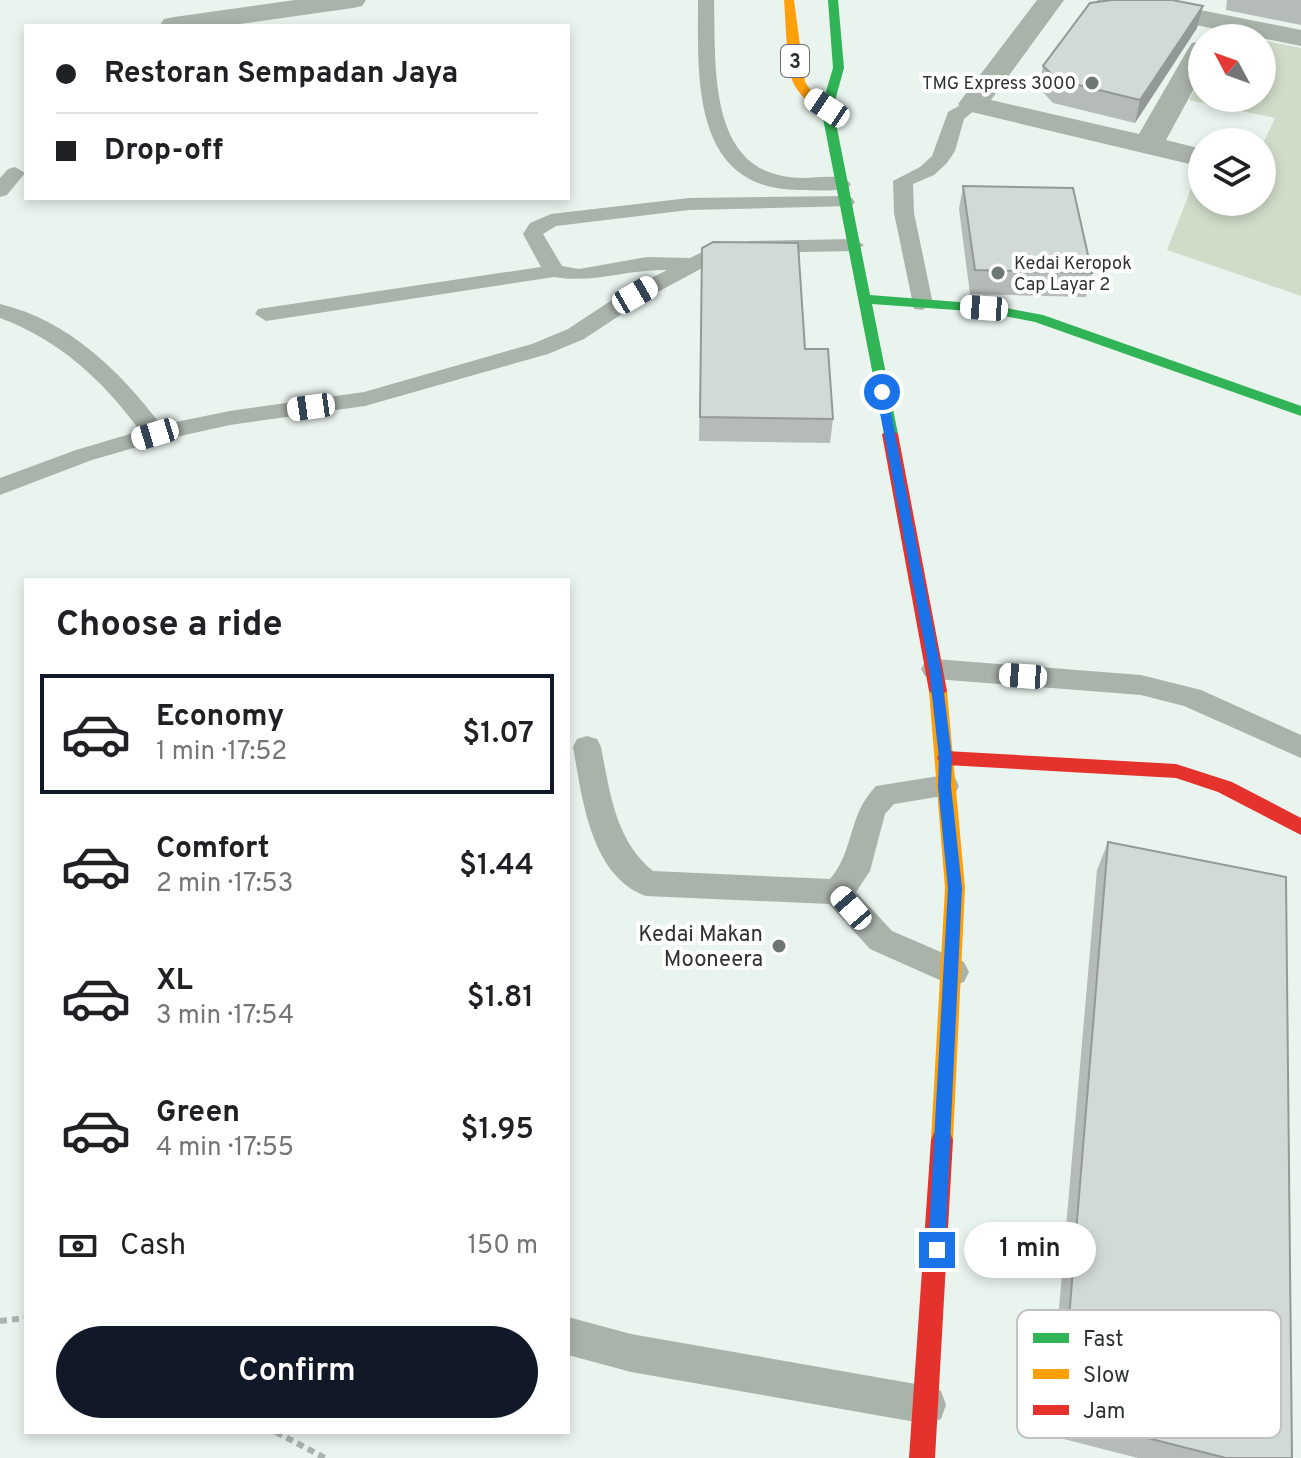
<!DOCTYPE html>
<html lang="en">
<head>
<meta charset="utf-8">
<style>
	:root { --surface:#fff; --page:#f2f2f2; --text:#202124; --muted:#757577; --line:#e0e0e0; --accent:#111827 }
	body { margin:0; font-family:Overpass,sans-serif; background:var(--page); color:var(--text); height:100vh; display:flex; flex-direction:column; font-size:30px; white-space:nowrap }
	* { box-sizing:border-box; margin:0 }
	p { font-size:26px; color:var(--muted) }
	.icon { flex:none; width:44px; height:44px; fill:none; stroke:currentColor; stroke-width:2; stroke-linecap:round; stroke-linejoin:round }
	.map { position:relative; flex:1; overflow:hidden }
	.sheet { position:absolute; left:24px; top:578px; width:546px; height:856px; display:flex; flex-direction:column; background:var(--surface); border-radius:0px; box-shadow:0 4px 12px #0003 }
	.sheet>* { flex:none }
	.hud { position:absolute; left:24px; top:24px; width:546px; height:176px; border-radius:0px; box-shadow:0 4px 12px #0003; display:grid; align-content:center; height:176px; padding:0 32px; background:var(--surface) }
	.needle { width:52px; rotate:311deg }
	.controls { position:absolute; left:1188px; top:24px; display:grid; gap:16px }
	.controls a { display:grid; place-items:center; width:88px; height:88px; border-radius:50%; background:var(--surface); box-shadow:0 4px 12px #0003; font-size:40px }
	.end { position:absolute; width:36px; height:36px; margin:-18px; border:10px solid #1a73e8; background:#fff; box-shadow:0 0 0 4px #fff }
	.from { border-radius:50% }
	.bubble { position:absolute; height:56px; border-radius:28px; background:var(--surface); box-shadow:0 4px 12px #0003; font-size:26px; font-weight:600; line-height:56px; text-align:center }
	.car { position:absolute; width:24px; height:48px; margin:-24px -12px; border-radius:10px; box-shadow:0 0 6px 2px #0007; background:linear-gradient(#fff 24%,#345 0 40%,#fff 0 76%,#345 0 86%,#fff 0) }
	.hud b { display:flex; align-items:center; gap:28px; height:76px; font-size:30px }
	.hud b+b { border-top:2px solid var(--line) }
	.hud i { width:20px; height:20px; background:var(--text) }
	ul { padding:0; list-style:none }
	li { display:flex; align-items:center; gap:24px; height:120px; margin:0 16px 12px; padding:0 16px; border:4px solid transparent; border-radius:0px }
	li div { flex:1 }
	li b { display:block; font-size:30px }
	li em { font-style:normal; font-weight:600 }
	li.current { border-color:var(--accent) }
	li>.icon { width:72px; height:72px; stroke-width:1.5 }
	h2 { padding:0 32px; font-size:36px; line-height:96px }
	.pay { display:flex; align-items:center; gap:20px; height:88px; padding:0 32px; font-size:30px }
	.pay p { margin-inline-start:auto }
	.action { display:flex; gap:16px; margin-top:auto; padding:16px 32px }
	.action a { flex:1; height:92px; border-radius:48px; background:var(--accent); color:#fff; font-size:32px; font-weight:600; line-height:92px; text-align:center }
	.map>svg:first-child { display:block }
</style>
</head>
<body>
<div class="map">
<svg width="1301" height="1458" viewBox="0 0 1301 1458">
	<rect width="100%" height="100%" fill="#eaf4ef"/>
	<polygon fill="#d1dcc8" points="1262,40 1301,48 1301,296 1167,250 1196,176 1202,178 1202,202 1262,202 1262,146 1275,118 1189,100 1202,76 1202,98 1262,98"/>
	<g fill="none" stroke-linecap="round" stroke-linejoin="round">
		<g stroke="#aab3ae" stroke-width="6" stroke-dasharray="7 5" stroke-linecap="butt">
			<polyline points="0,1321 26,1318"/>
			<polyline points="276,1432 325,1458"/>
		</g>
		<g fill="#a9b3aa" fill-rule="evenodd">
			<path d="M698,0H714C716,70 707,179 804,178C818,178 841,173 851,184L848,188C833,192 814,190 799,190C691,189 698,79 698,0Z"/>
			<polygon points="973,98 982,104 964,119 955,151 947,163 934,175 913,184 914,213 933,304 922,310 914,309 894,213 893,181 920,167 932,156 948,112"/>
			<polygon points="15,167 25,173 7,195 0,197 0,178 8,169"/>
			<path d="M845,196L852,198L855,202L852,206L689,210L556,226L543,234L562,266L579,269L647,257L690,258L706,250L751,241L854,239L864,245L854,251L751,253L719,259L643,300L584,339L548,354L365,406L230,425L158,441L92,460L0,495V478L76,450L140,431C103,380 59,340 0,318V304C68,320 120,371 161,425L230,411L364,392L532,344L568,329L627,290L667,270C626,269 595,284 554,277L266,321L255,314L258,309L541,267L523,234L530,223L551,214L689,198Z"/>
			<polygon points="935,659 1141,675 1201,690 1301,735 1301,758 1184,706 1141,695 935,679 925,676 921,669 925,662"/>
			<path d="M587,736L597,739L601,747C610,792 615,840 653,871L830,879C855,850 847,816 876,786L945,775L955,778L959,786L955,794L894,804L885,814L870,871L856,892L892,931L964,962L969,972L964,982L953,986L870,949L829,904L646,896C590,876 582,796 573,747L577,739Z"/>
			<polygon points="568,1317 631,1334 927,1386 941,1391 946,1405 941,1419 927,1424 631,1372 568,1355"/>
		</g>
		<g fill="#a9b3aa" fill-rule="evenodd">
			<polygon points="295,0 366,0 362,6 353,8 225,26 160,25 164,19 174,17"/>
			<polygon points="1037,0 1064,0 991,100 1139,134 1188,49 1192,43 1202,41 1202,74 1166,140 1202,149 1202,167 963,110 958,104"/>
			<polygon points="1097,0 1150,0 1301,30 1301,46 1110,8 1101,6"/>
		</g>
		<polygon fill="#30b455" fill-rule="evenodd" points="828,0 838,0 844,68 833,108 870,295 984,304 1043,315 1301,406 1301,416 1035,322 984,312 872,304 898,434 895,437 885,437 821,108 833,68"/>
		<g fill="#ff9f0a" fill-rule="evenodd">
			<path d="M784,0H794L805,82L812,92L831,105V111C817,112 798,95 793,82C786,63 786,21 784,0Z"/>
			<polygon points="938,684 947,691 965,888 953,1140 950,1147 942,1150 934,1147 931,1140 945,888 929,691"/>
		</g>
		<g fill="#e5322d" fill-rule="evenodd">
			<polygon points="890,429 898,434 947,691 938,698 929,691 882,434"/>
			<polygon points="946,751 1176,764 1232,782 1301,818 1301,835 1218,792 1176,778 946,765 940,763 937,758 940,753"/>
			<polygon points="942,1130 950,1133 953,1140 935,1458 909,1458 931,1140 934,1133"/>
		</g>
	</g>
	<g fill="#b5bbb9">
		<polygon points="1227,0 1301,0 1301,25 1226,10"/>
		<polygon points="1203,6 1197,28 1135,123 1053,103 1039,88 1043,66"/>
		<polygon points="963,186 1092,273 1086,297 970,294 959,209"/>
		<polygon points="702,248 805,349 833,419 830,443 699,441"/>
		<polygon points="1108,842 1292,1458 1138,1458 1048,1435 1097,870"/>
	</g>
	<polygon fill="#939996" points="1203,6 1197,28 1135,123 1140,100"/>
	<g fill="#d2dad7" stroke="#939996" stroke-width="2">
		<polygon points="1112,0 1172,0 1203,6 1140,100 1058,80 1043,66 1090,3"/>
		<polygon points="963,186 1073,188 1092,273 975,270"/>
		<polygon points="713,242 798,243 805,349 828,349 833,419 700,417 702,248"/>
		<polygon points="1108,842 1286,877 1292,1458 1226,1458 1061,1416"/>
	</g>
	<polygon fill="#1a73e8" points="882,388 887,392 941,669 952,758 951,786 962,888 945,1250 943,1256 937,1259 931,1256 928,1250 948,888 938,786 939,758 929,669 876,392"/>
	<g fill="#6f7774" stroke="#fff" stroke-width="3">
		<circle cx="1092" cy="83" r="8"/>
		<circle cx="998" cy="273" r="8"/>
		<circle cx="779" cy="946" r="8"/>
	</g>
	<g text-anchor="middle" stroke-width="8" stroke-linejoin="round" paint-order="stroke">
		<g font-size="18" fill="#2d3331" stroke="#fff" text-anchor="end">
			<text x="1076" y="89">TMG Express 3000</text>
			<text x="1014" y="269" text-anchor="start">Kedai Keropok<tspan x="1014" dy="21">Cap Layar 2</tspan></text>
		</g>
		<rect fill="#fff" stroke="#6c706f" stroke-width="2" x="781" y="45" width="28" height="32" rx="6"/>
		<g font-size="20" font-weight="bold" fill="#2d3331">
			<text x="795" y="68">3</text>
		</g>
		<g font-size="22" fill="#2d3331" stroke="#fff" text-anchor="end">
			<text x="763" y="941">Kedai Makan<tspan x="763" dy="25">Mooneera</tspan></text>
		</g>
	</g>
	<rect x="1017" y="1310" width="264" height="128" rx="12" fill="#fff" stroke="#c0c2c1" stroke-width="2"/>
	<rect x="1033" y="1333" width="36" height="10" fill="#30b455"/>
	<rect x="1033" y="1369" width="36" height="10" fill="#ff9f0a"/>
	<rect x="1033" y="1405" width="36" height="10" fill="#e5322d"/>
	<g font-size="22" fill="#2d3331">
		<text x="1083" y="1346">Fast</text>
		<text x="1083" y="1382">Slow</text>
		<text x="1083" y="1418">Jam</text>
	</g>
</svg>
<div class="controls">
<a><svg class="needle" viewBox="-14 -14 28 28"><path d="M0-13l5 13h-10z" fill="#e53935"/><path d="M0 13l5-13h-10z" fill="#757577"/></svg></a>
<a><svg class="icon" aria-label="layers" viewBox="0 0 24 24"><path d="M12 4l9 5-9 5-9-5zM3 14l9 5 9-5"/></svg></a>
</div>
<i class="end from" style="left:882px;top:392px"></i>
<i class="end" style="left:937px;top:1250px"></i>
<div class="bubble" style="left:964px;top:1222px;width:132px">1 min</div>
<i class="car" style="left:827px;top:108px;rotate:304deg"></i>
<i class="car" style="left:635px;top:295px;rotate:60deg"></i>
<i class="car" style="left:984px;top:308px;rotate:274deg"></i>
<i class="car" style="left:311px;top:407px;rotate:262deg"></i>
<i class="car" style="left:155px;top:434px;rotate:253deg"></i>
<i class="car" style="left:1023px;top:676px;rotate:274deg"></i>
<i class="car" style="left:851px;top:908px;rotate:319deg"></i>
<div class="hud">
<b><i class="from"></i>Restoran Sempadan Jaya</b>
<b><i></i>Drop-off</b>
</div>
<section class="sheet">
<h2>Choose a ride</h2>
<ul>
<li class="current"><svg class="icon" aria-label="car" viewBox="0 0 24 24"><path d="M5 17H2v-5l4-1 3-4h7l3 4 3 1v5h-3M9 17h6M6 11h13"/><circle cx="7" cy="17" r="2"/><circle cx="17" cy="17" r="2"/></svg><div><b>Economy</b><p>1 min · 17:52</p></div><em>$1.07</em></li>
<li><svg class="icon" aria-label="car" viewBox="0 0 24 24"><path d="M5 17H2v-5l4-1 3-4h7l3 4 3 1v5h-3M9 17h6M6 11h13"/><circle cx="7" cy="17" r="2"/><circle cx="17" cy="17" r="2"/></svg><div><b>Comfort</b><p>2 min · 17:53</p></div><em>$1.44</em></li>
<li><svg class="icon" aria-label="car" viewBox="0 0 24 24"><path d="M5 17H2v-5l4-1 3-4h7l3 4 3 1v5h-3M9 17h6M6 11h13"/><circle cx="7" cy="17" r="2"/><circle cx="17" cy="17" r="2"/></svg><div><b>XL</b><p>3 min · 17:54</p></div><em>$1.81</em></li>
<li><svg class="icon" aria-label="car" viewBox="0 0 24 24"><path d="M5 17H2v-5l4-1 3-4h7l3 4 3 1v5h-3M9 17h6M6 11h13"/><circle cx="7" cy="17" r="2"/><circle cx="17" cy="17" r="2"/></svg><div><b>Green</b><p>4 min · 17:55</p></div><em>$1.95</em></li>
</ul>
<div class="pay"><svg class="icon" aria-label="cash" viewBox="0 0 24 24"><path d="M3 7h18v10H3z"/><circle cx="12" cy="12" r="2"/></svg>Cash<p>150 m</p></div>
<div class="action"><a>Confirm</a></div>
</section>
</div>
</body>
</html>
